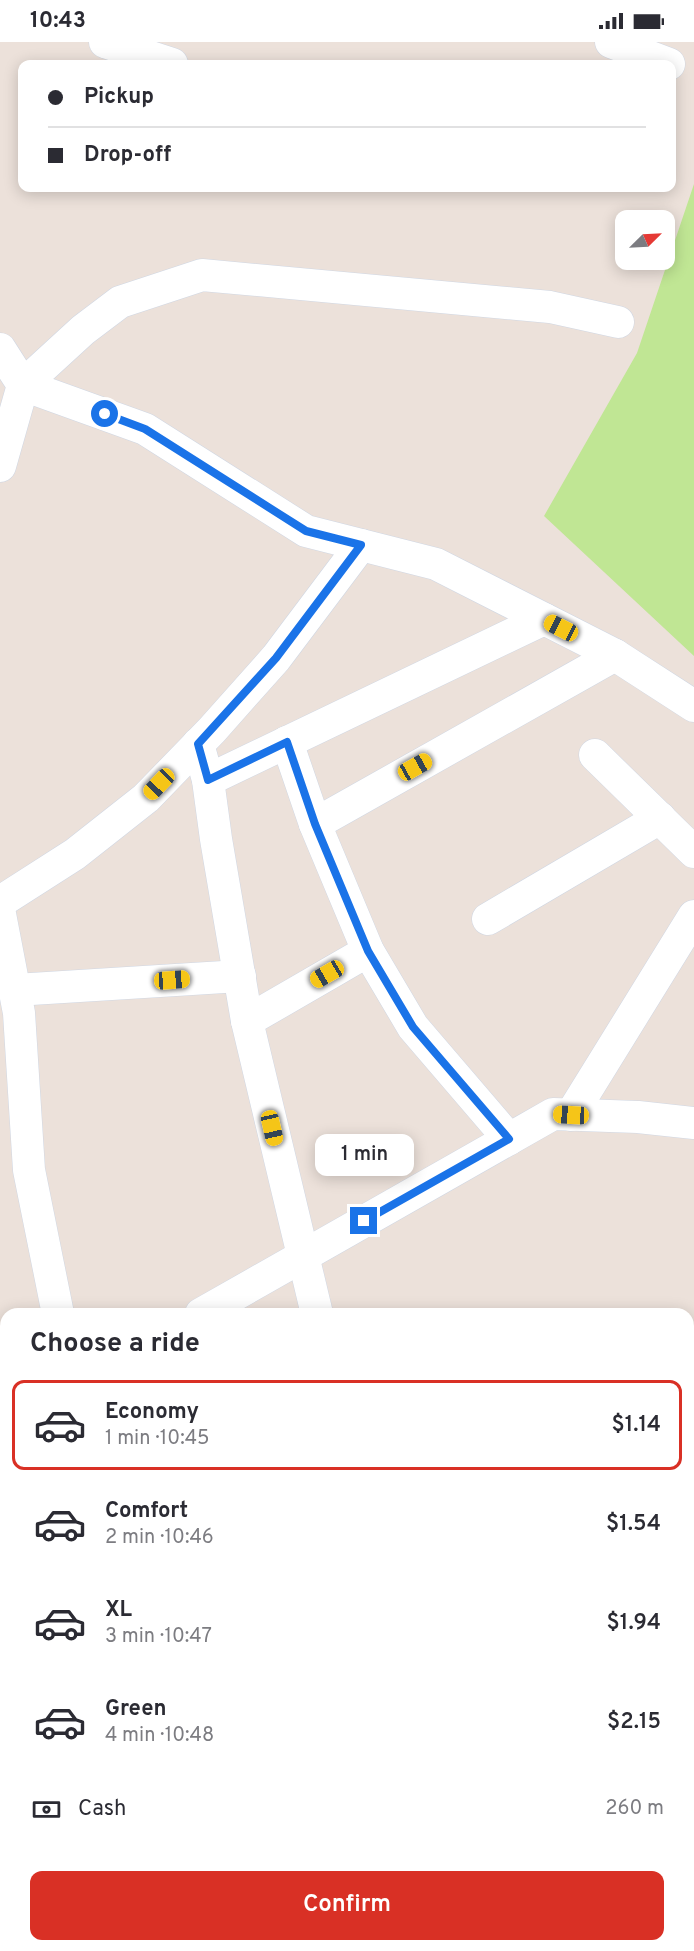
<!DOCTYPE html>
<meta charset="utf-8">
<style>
body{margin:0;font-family:Overpass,sans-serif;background:#f2f2f3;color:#2b2b33;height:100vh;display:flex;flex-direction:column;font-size:22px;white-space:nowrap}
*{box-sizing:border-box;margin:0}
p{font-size:20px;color:#7c7c81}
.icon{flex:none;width:33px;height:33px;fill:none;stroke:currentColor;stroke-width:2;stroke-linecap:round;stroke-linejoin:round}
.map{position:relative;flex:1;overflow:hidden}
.sheet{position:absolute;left:0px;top:1266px;width:694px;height:644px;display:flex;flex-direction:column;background:#fff;border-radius:18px 18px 0 0;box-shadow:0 3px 15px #0003}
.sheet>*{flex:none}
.top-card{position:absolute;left:18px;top:18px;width:658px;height:132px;border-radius:12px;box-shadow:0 3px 15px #0003;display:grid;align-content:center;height:132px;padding:0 30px;background:#fff}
.needle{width:39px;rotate:66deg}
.controls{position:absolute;left:615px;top:168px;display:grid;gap:12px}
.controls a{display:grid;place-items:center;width:60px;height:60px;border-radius:12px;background:#fff;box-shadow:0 3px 15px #0003;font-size:30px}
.end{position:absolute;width:27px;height:27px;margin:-14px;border:8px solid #1a73e8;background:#fff;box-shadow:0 0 0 3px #fff}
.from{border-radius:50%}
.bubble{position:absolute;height:42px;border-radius:12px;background:#fff;box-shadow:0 3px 15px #0003;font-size:20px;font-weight:600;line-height:42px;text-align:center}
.car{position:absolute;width:18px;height:36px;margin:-18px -9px;border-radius:8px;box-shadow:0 0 4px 2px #0007;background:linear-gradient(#f5c518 24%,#345 0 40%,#f5c518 0 76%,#345 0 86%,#f5c518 0)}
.top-card b{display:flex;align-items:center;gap:21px;height:57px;font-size:22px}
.top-card b+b{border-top:2px solid #e1e1e2}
.top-card i{width:15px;height:15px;background:#2b2b33}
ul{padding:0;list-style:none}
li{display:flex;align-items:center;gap:18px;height:90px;margin:0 12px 9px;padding:0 18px;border:3px solid transparent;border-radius:12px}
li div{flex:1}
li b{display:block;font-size:22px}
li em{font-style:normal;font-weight:600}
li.current{border-color:#d93025}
li>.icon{width:54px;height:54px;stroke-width:1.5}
h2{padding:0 30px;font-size:27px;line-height:72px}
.pay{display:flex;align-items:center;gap:15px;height:66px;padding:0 30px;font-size:22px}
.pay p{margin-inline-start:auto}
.primary-button{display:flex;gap:12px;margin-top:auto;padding:12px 30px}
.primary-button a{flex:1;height:69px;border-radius:12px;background:#d93025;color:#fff;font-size:24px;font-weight:600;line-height:69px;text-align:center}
.status{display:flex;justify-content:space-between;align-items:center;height:42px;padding:0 30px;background:#fff;direction:ltr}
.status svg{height:16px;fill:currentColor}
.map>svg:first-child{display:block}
.green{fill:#c0e694}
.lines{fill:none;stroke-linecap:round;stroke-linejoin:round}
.river{stroke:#68eaf4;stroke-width:58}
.street-casing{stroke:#d0d7e3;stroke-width:33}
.street{stroke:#fff;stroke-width:32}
.route{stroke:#1a73e8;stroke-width:8}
</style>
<div class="status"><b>10:43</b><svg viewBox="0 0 49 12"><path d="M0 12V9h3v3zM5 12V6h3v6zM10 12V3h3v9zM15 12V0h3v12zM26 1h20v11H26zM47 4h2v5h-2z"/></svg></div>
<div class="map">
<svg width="694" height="1909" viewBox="0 0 694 1909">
<rect width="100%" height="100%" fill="#ece1da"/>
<!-- green -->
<path class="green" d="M694,142V614L544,474L637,311Z"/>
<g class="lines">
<!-- river -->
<g class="river">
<path d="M0,1672L6,1686"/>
<path d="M104,1904L107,1909"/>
</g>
<defs>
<g id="street">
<path d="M105,0L172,22"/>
<path d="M611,0L669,22"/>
<path d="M618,280L550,265L202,233L120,260L83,288L23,343L145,387L306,489L436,522L615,613L694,664"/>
<path d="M0,307L23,343L0,424"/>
<path d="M287,700L315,782L368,909L413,985L509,1097"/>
<path d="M198,702L208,738L216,797L247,979L317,1272"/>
<path d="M595,713L694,810"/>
<path d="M208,738L544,577"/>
<path d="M315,782L615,613"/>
<path d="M0,860L75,812L146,756L212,688L276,616L361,503"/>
<path d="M0,872L19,971L29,1128L58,1272"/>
<path d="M488,877L660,776"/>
<path d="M15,948L240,934"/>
<path d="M247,979L368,909"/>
<path d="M571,1073L694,874"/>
<path d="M201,1272L553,1072L638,1075L694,1081"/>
<path d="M0,1437L6,1449"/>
<path d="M0,1635L6,1648"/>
<path d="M0,1818L6,1822"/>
<path d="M122,1904L125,1909"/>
<path d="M300,1904L303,1909"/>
<path d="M490,1904L493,1909"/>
</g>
</defs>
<!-- street casing -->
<use href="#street" class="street-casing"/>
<!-- street -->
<use href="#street" class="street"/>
</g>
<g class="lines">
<!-- route -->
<path class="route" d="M105,372L145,387L306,489L361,503L276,616L198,702L208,738L287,700L315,782L368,909L413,985L509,1097L364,1179"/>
</g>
</svg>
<div class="controls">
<a><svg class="needle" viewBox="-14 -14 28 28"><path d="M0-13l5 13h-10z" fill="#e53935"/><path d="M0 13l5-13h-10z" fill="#7c7c81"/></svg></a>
</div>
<i class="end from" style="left:105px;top:372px"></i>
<i class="end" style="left:364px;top:1179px"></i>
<div class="bubble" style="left:315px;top:1092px;width:99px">1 min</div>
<i class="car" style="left:561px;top:586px;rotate:297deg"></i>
<i class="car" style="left:415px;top:725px;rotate:61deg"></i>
<i class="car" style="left:159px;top:742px;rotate:224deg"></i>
<i class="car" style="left:327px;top:932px;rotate:240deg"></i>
<i class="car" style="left:172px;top:938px;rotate:86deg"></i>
<i class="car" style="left:571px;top:1073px;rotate:273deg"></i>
<i class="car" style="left:272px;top:1086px;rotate:167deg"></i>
<div class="top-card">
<b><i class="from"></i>Pickup</b>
<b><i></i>Drop-off</b>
</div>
<section class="sheet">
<h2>Choose a ride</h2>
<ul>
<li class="current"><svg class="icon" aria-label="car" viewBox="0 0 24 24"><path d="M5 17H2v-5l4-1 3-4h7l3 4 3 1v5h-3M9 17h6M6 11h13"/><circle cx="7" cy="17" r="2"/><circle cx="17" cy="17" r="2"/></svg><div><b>Economy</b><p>1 min · 10:45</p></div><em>$1.14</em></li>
<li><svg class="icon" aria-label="car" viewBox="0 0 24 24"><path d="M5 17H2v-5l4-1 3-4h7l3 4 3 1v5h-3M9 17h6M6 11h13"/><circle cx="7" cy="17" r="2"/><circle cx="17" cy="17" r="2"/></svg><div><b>Comfort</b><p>2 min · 10:46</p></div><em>$1.54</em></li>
<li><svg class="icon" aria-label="car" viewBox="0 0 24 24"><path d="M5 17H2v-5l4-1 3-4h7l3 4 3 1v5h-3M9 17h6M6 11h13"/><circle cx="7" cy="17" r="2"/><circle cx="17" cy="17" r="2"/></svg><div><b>XL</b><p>3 min · 10:47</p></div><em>$1.94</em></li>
<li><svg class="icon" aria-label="car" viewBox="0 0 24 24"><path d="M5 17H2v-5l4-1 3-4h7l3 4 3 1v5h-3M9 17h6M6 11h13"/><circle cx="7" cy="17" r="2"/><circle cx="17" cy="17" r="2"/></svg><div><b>Green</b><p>4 min · 10:48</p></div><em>$2.15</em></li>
</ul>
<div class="pay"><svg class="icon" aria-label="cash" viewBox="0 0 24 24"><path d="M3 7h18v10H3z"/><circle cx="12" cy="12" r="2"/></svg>Cash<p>260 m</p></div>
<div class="primary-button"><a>Confirm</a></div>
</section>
</div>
